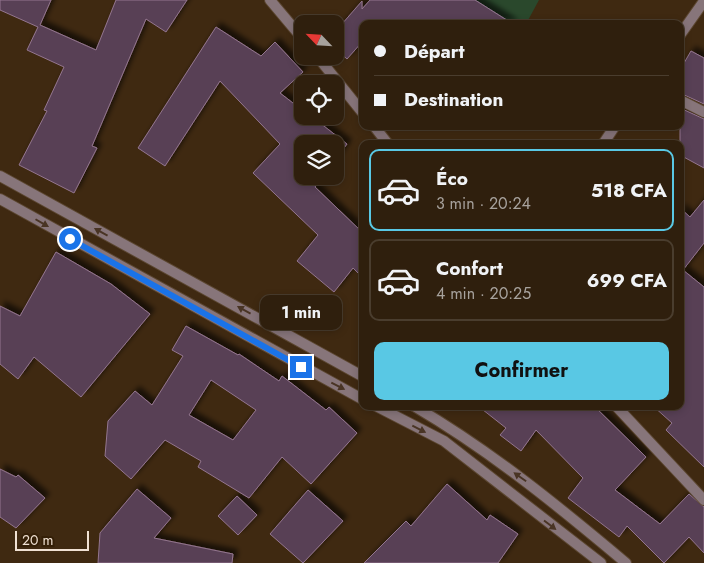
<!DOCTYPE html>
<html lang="fr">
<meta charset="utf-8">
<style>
body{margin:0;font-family:Jost,sans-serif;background:#372716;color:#f1f3f6;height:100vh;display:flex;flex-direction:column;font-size:19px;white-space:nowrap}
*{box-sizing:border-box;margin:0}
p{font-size:16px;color:#a7a29d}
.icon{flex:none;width:28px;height:28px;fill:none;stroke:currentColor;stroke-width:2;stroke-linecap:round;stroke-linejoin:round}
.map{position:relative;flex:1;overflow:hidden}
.side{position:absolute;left:359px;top:140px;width:325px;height:270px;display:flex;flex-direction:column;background:#2f1f0d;border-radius:10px;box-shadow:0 2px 8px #0003,0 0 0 1px #4a3d2e}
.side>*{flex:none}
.hud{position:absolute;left:359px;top:20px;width:325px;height:110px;border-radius:10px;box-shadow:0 2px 8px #0003,0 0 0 1px #4a3d2e;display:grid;align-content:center;height:110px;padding:0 15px;background:#2f1f0d}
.needle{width:32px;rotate:295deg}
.buttons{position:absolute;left:294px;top:15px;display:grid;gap:10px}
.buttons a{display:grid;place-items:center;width:50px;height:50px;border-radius:10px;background:#2f1f0d;box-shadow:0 2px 8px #0003,0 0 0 1px #4a3d2e;font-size:25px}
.scale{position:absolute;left:15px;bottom:12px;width:74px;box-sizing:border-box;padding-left:5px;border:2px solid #f0e1d3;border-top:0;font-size:14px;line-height:18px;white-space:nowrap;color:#f0e1d3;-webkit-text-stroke:4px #341f07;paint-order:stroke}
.end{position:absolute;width:22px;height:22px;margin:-11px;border:6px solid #1a73e8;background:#fff;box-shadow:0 0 0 2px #fff}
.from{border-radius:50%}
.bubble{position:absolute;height:35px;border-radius:10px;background:#2f1f0d;box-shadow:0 2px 8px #0003,0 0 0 1px #4a3d2e;font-size:16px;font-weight:700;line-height:35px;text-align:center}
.hud b{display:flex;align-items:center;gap:18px;height:48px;font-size:19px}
.hud b+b{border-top:1px solid #4a3d2e}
.hud i{width:12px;height:12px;background:#f1f3f6}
ul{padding:9px 0 0;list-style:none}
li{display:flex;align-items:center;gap:15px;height:82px;margin:0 10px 8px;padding:0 5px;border:2px solid #4a3d2e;border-radius:10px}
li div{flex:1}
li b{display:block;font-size:19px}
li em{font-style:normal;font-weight:700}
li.current{border-color:#59c8e4}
li>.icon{width:45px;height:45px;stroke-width:1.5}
.action{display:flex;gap:10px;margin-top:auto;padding:10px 15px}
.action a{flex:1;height:58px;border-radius:10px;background:#59c8e4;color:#111;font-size:20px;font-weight:700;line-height:58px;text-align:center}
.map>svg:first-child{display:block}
.green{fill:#2a482c}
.building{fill:#583f55;stroke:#93768f;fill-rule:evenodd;filter:url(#shadow)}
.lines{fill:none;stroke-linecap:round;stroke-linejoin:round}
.minor-casing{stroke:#5b4630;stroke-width:12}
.tertiary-casing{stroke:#5b4630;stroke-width:12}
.minor{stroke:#87757a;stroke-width:10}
.tertiary{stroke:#87757a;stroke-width:10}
.oneway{fill:#493424}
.route{stroke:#1a73e8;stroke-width:6}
</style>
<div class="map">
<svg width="704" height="563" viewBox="0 0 704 563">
<defs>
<filter id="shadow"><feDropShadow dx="4.5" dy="-4.5" stdDeviation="2.5" flood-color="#0009"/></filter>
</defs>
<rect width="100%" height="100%" fill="#3f2911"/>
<!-- green -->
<path class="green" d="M464,0H539L526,24H502Z"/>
<!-- building -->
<g class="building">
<path d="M0,0H51L40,25L96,50L116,0H187L166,32L146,19L92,146L97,148L74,193L19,165L47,111L44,110L64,67L27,50L38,27L0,10Z"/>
<path d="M370,0H475L513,24H362V42L347,59L335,48V32L362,1V9Z"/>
<path d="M216,27L261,56L275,42L303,72L280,93L302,110V116H311L347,144L335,160V144H302V176H323L315,187L362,232V277L353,268L334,292L297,261L318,235L253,173L280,144L220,81L165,166L138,148Z"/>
<path d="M691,51L704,58V104L680,93V70Z"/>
<path d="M680,108L704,119V168L680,155Z"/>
<path d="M704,200V243L683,270L704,287V467L666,430L672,423L653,406H680V208L690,217Z"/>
<path d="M56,252L111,284L150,314L81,397L34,357L18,379L0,364V306L20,316Z"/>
<path d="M186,326L238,355L239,354L279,381L282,376L326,410L329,407L357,433L311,484L282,457L249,498L198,467L201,461L165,440L131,479L105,456L108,421L135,391L152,405L183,356L172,350ZM211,380L256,410L233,440L189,415Z"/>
<path d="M478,406H594L646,457L615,490L660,524L689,494L704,507V553L689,537L664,563L627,526L619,537L568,498L583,478L536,430L521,451L500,435L506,428Z"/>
<path d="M0,469L16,477L18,475L45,498L16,528L0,517Z"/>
<path d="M447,484L487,520L490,515L518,534L498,563H364L406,521L411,526Z"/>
<path d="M137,489L171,518L154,538L233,554L232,563H98L100,533Z"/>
<path d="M308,490L343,521L303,563L270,534Z"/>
<path d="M237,496L257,515L238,535L218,516Z"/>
</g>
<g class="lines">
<defs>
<g id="minor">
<path d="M270,0L302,38"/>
<path d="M680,35L704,1"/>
<path d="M317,56L362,112"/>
<path d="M680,100L704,112"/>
<path d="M374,126L388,144"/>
<path d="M603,144L615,126"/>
<path d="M616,406L704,500"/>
</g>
<g id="tertiary">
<path d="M0,176L362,376"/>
<path d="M0,199L362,399"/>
<path d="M376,406L444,441L601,563"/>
<path d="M414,406C492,452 557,505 626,563"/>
</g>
</defs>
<!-- minor casing -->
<use href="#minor" class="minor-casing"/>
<!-- tertiary casing -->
<use href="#tertiary" class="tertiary-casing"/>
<!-- minor -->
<use href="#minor" class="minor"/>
<!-- tertiary -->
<use href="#tertiary" class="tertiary"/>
</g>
<!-- one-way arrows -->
<defs><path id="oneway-solid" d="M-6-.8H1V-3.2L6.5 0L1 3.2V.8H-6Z" transform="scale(1.25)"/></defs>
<g class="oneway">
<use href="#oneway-solid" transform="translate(42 223) rotate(30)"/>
<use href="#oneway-solid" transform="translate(101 232) rotate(-151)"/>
<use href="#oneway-solid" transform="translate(244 310) rotate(-151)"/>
<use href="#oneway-solid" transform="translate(338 386) rotate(27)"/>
<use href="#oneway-solid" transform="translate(419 429) rotate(27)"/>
<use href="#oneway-solid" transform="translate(520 477) rotate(-145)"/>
<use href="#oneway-solid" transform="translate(550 525) rotate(37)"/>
</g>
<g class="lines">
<!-- route -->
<path class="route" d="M70,239L301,367"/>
</g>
</svg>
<div class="buttons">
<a><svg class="needle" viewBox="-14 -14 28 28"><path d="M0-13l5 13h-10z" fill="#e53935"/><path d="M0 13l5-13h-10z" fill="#a7a29d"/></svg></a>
<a><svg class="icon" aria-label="locate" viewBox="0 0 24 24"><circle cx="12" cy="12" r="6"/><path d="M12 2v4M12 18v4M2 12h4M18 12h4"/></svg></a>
<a><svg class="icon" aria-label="layers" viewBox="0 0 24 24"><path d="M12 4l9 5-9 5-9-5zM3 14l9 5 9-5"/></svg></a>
</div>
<div class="scale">20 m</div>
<i class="end from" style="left:70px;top:239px"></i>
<i class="end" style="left:301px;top:367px"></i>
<div class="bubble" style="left:260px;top:295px;width:82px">1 min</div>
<div class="hud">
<b><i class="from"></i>Départ</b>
<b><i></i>Destination</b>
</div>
<section class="side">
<ul>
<li class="current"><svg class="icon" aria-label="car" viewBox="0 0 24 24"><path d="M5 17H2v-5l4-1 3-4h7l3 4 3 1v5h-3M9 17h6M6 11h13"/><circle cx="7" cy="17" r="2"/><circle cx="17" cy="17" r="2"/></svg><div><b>Éco</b><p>3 min · 20:24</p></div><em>518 CFA</em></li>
<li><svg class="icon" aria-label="car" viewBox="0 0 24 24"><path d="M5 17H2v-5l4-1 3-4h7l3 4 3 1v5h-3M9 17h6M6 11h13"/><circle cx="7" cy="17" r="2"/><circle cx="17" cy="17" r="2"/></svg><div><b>Confort</b><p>4 min · 20:25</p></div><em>699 CFA</em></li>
</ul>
<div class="action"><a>Confirmer</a></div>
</section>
</div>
